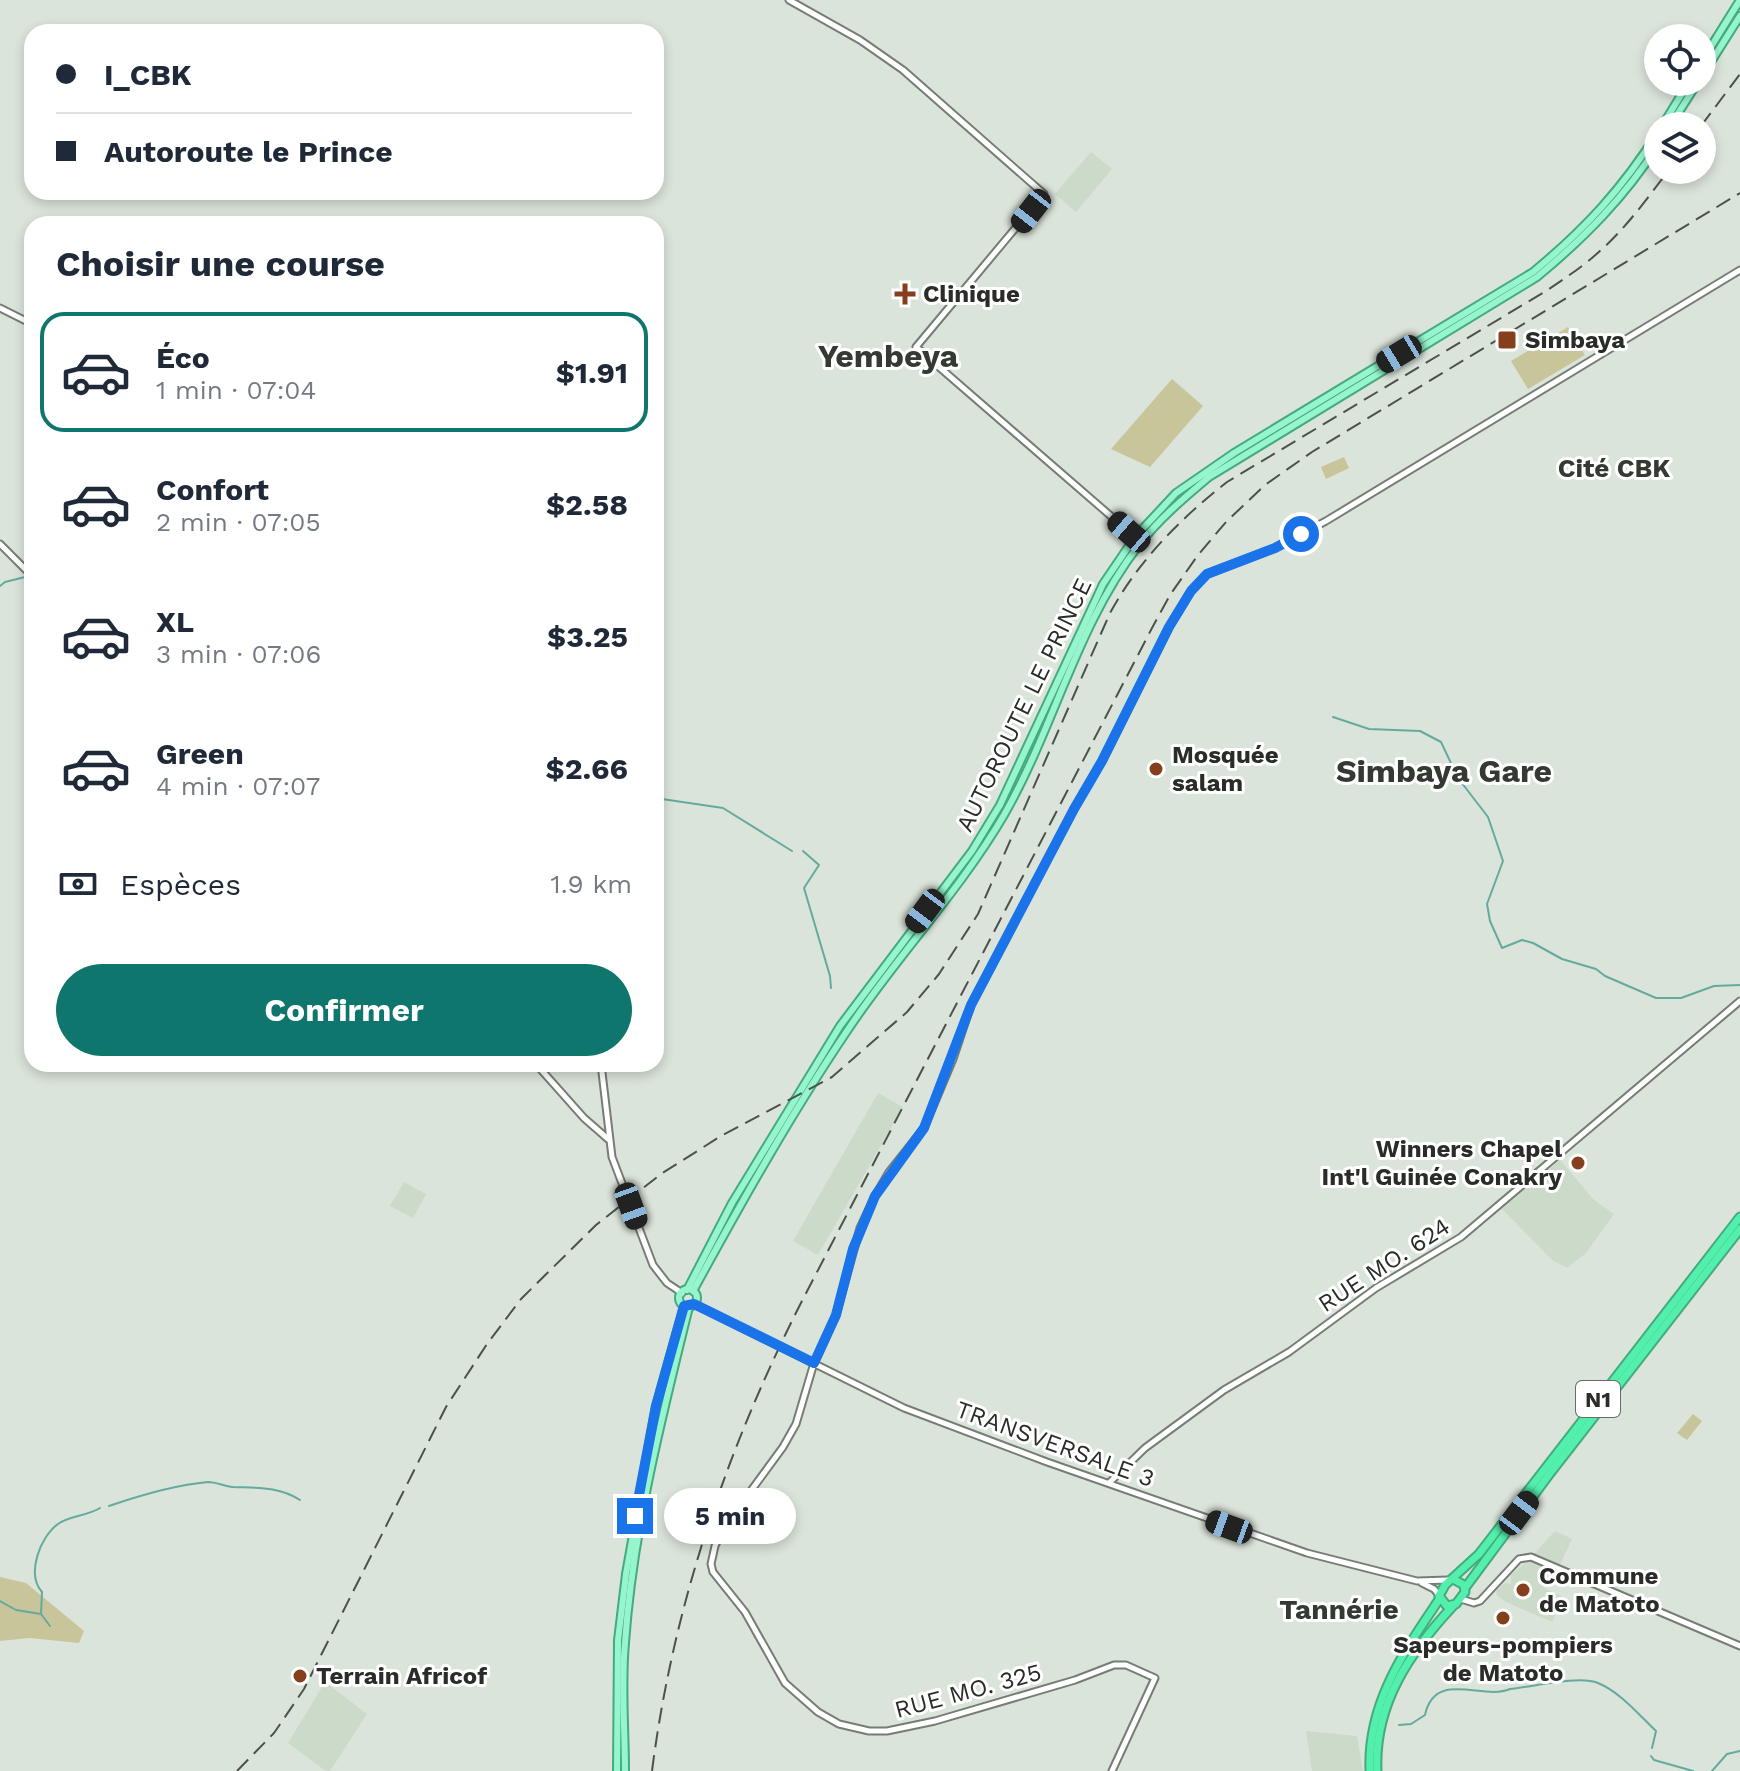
<!DOCTYPE html>
<html lang="fr">
<meta charset="utf-8">
<style>
body{margin:0;font-family:"Work Sans",sans-serif;background:#f6f6f7;color:#1f2937;height:100vh;display:flex;flex-direction:column;font-size:30px;white-space:nowrap}
*{box-sizing:border-box;margin:0}
p{font-size:26px;color:#747a83}
.icon{flex:none;width:44px;height:44px;fill:none;stroke:currentColor;stroke-width:2;stroke-linecap:round;stroke-linejoin:round}
.map{position:relative;flex:1;overflow:hidden}
.drawer{position:absolute;left:24px;top:216px;width:640px;height:856px;display:flex;flex-direction:column;background:#fff;border-radius:24px;box-shadow:0 4px 12px #0003}
.drawer>*{flex:none}
.hud{position:absolute;left:24px;top:24px;width:640px;height:176px;border-radius:24px;box-shadow:0 4px 12px #0003;display:grid;align-content:center;height:176px;padding:0 32px;background:#fff}
.fabs{position:absolute;left:1644px;top:24px;display:grid;gap:16px}
.fabs a{display:grid;place-items:center;width:72px;height:72px;border-radius:50%;background:#fff;box-shadow:0 4px 12px #0003;font-size:40px}
.end{position:absolute;width:36px;height:36px;margin:-18px;border:10px solid #1a73e8;background:#fff;box-shadow:0 0 0 4px #fff}
.from{border-radius:50%}
.bubble{position:absolute;height:56px;border-radius:28px;background:#fff;box-shadow:0 4px 12px #0003;font-size:26px;font-weight:700;line-height:56px;text-align:center}
.car{position:absolute;width:24px;height:48px;margin:-24px -12px;border-radius:10px;box-shadow:0 0 6px 2px #0007;background:linear-gradient(#222 24%,#8ab4d8 0 40%,#222 0 76%,#8ab4d8 0 86%,#222 0)}
.hud b{display:flex;align-items:center;gap:28px;height:76px;font-size:30px}
.hud b+b{border-top:2px solid #e0e1e3}
.hud i{width:20px;height:20px;background:#1f2937}
ul{padding:0;list-style:none}
li{display:flex;align-items:center;gap:24px;height:120px;margin:0 16px 12px;padding:0 16px;border:4px solid transparent;border-radius:24px}
li div{flex:1}
li b{display:block;font-size:30px}
li em{font-style:normal;font-weight:700}
li.active{border-color:#0f766e}
li>.icon{width:72px;height:72px;stroke-width:1.5}
h2{padding:0 32px;font-size:36px;line-height:96px}
.pay{display:flex;align-items:center;gap:20px;height:88px;padding:0 32px;font-size:30px}
.pay p{margin-inline-start:auto}
.button{display:flex;gap:16px;margin-top:auto;padding:16px 32px}
.button a{flex:1;height:92px;border-radius:48px;background:#0f766e;color:#fff;font-size:32px;font-weight:700;line-height:92px;text-align:center}
.map>svg:first-child{display:block}
.built{fill:#ccdaca}
.green{fill:#c9c59a}
.lines{fill:none;stroke-linecap:round;stroke-linejoin:round}
.stream{stroke:#65aa9e;stroke-width:2}
.secondary-casing{stroke:#757d74;stroke-width:9}
.primary-casing{stroke:#44ab7e;stroke-width:10}
.highway-casing{stroke:#44ab7e;stroke-width:11}
.secondary{stroke:#fff;stroke-width:5}
.primary{stroke:#97f5ce;stroke-width:6}
.highway{stroke:#52efad;stroke-width:7}
.rail{stroke:#4d514c;stroke-width:2;stroke-dasharray:16 8;stroke-linecap:butt}
.route{stroke:#1a73e8;stroke-width:10}
.poi-dot{fill:#863f1d;stroke:#fff;stroke-width:3}
.labels{text-anchor:middle;dominant-baseline:central;stroke-width:6;stroke-linejoin:round;paint-order:stroke}
.shield{fill:#fff;stroke:#696b68;stroke-width:2}
.shield-label{font-size:22px;font-weight:bold;fill:#292c28}
.poi-label{font-size:24px;font-weight:bold;fill:#292c28;stroke:#fff;text-anchor:start}
.street-label{font-size:24px;fill:#292c28;stroke:#fff}
.neighbourhood-label{font-size:26px;font-weight:bold;fill:#333a32;stroke:#fff}
.quarter-label{font-size:28px;font-weight:bold;fill:#333a32;stroke:#fff}
.district-label{font-size:32px;font-weight:bold;fill:#333a32;stroke:#fff}
</style>
<div class="map">
<svg width="1740" height="1771" viewBox="0 0 1740 1771">
<rect width="100%" height="100%" fill="#dbe4da"/>
<!-- built -->
<g class="built">
<path d="M1091,152L1112,169L1076,212L1055,194Z"/>
<path d="M878,1093L903,1107L818,1255L793,1241Z"/>
<path d="M1560,1160L1594,1200L1614,1214L1586,1253L1567,1268L1552,1260L1502,1209Z"/>
<path d="M404,1182L426,1194L413,1218L390,1206Z"/>
<path d="M1555,1531L1572,1539L1560,1565L1534,1554Z"/>
<path d="M1529,1560L1552,1570L1544,1588L1563,1597L1552,1622L1506,1602L1497,1595L1496,1591L1505,1583L1511,1584V1575Z"/>
<path d="M325,1682L367,1714L330,1771H326L288,1743Z"/>
<path d="M1306,1731L1357,1736L1363,1771H1312Z"/>
</g>
<!-- green -->
<g class="green">
<path d="M1568,327L1585,355L1528,389L1511,361Z"/>
<path d="M1172,379L1203,406L1150,467L1111,449Z"/>
<path d="M1344,457L1349,468L1326,479L1321,467Z"/>
<path d="M1693,1414L1702,1421L1687,1440L1677,1433Z"/>
<path d="M0,1577L26,1583L84,1631L79,1643L30,1638L0,1641Z"/>
</g>
<g class="lines">
<!-- stream -->
<g class="stream">
<path d="M0,586L5,582L25,577"/>
<path d="M1333,717L1369,729L1420,731L1441,742L1458,778L1488,817L1503,861L1487,904L1490,921L1502,948L1522,940L1533,943L1562,959L1596,969L1605,976L1656,998H1681L1714,986L1740,985"/>
<path d="M656,796L662,799L723,808L792,851"/>
<path d="M803,851L819,865L804,888L830,976L831,988"/>
<path d="M109,1506C141,1495 174,1485 208,1482C216,1482 224,1486 233,1487C256,1488 279,1486 300,1500"/>
<path d="M0,1601L16,1610L41,1614L50,1626"/>
<path d="M41,1614L42,1592C26,1574 40,1537 58,1524C69,1516 87,1516 100,1508"/>
<path d="M1399,1725L1411,1724L1425,1715C1435,1669 1483,1701 1510,1689C1532,1687 1579,1675 1598,1683C1620,1692 1639,1715 1656,1731L1652,1748"/>
<path d="M1651,1756L1654,1760L1693,1771"/>
<path d="M1712,1771L1727,1754L1740,1751"/>
</g>
<defs>
<g id="secondary">
<path d="M789,0L860,40L903,70L1044,194L916,347L1135,537"/>
<path d="M0,308L32,324"/>
<path d="M0,544L32,576"/>
<path d="M536,1064L584,1118L608,1139"/>
<path d="M601,1064L612,1157L653,1265L667,1283L682,1293"/>
<path d="M694,1304L904,1408L1047,1462L1307,1553L1417,1581L1448,1580"/>
<path d="M1109,1483L1145,1448L1224,1390L1289,1352L1376,1288L1461,1237L1740,1001"/>
<path d="M1422,1583L1434,1589L1439,1595"/>
<path d="M1461,1599L1474,1603L1480,1601L1519,1559L1531,1557L1740,1646"/>
<path d="M1112,1771L1155,1678L1126,1665H1114L1075,1680L935,1721L887,1731H869L839,1724L818,1712L785,1683L745,1612L713,1572L711,1564L715,1546L723,1529L783,1447L796,1424L814,1363L836,1315L860,1228L875,1196L889,1172L924,1128L953,1059L971,1005L1074,809L1102,761L1169,627L1191,591L1207,574L1275,548L1326,521L1740,270"/>
</g>
<g id="primary">
<path d="M1702,61L1740,0"/>
<path d="M1702,76L1740,16"/>
<path d="M1662,126L1689,82"/>
<path d="M1670,126L1698,82"/>
<circle cx="688" cy="1298" r="9"/>
<path d="M687,1290L732,1203L840,1026L972,851L1000,805L1103,584L1135,537L1176,493L1234,453L1533,272C1584,230 1623,188 1658,132"/>
<path d="M693,1291C741,1203 791,1114 847,1031C896,957 959,892 1004,815C1054,728 1077,624 1139,545C1159,519 1184,498 1209,477L1537,277C1584,238 1625,197 1658,145"/>
<path d="M617,1771L618,1640L626,1574L656,1406L684,1306"/>
<path d="M625,1771C625,1729 621,1685 625,1643C633,1529 662,1417 689,1307"/>
</g>
<g id="highway">
<path d="M1453,1579L1464,1585L1465,1592L1456,1604L1447,1606L1439,1596L1445,1585L1479,1554L1740,1217"/>
<path d="M1465,1588L1551,1472L1740,1229"/>
<path d="M1370,1771C1367,1703 1404,1652 1440,1598"/>
<path d="M1377,1771C1374,1705 1409,1653 1453,1606"/>
</g>
</defs>
<!-- secondary casing -->
<use href="#secondary" class="secondary-casing"/>
<!-- primary casing -->
<use href="#primary" class="primary-casing"/>
<!-- highway casing -->
<use href="#highway" class="highway-casing"/>
<!-- secondary -->
<use href="#secondary" class="secondary"/>
<!-- primary -->
<use href="#primary" class="primary"/>
<!-- highway -->
<use href="#highway" class="highway"/>
<!-- rail -->
<g class="rail">
<path d="M1701,126L1740,74"/>
<path d="M237,1771L274,1733L304,1689L446,1407L487,1344L521,1299L596,1225L661,1174L721,1136L832,1077L907,1012L939,974L978,914L1110,613C1139,560 1180,519 1227,482L1546,291C1565,278 1584,266 1601,250C1627,227 1648,197 1669,170"/>
<path d="M652,1771C673,1606 728,1445 804,1297L1152,628L1170,595L1198,555L1226,522L1265,485L1312,452L1740,193"/>
</g>
</g>
<g class="lines">
<!-- route -->
<path class="route" d="M635,1516L656,1406L684,1306L694,1304L814,1363L836,1315L853,1249L875,1196L924,1128L971,1005L1074,809L1102,761L1169,627L1191,591L1207,574L1275,548L1301,534"/>
</g>
<!-- markers -->
<g class="poi-dot">
<path d="M901 282h8v8h8v8h-8v8h-8v-8h-8v-8h8z"/>
<rect x="1497" y="330" width="20" height="20" rx="4"/>
<circle cx="1156" cy="769" r="8"/>
<circle cx="1578" cy="1163" r="8"/>
<circle cx="1523" cy="1590" r="8"/>
<circle cx="1503" cy="1618" r="8"/>
<circle cx="300" cy="1676" r="8"/>
</g>
<g class="labels">
<!-- shield labels -->
<rect class="shield" x="1576" y="1381" width="44" height="36" rx="6"/>
<g class="shield-label">
<text x="1598" y="1399">N1</text>
</g>
<!-- poi labels -->
<g class="poi-label">
<text x="923" y="294">Clinique</text>
<text x="1525" y="340">Simbaya</text>
<text x="1172" y="755">Mosquée<tspan x="1172" dy="28">salam</tspan></text>
<text x="1562" y="1149" text-anchor="end">Winners Chapel<tspan x="1562" dy="28">Int'l Guinée Conakry</tspan></text>
<text x="1539" y="1576">Commune<tspan x="1539" dy="28">de Matoto</tspan></text>
<text x="1503" y="1645" text-anchor="middle">Sapeurs-pompiers<tspan x="1503" dy="28">de Matoto</tspan></text>
<text x="316" y="1676">Terrain Africof</text>
</g>
<!-- street labels -->
<g class="street-label">
<text transform="translate(1024 705) rotate(-64)">AUTOROUTE LE PRINCE</text>
<text transform="translate(1384 1265) rotate(-33)">RUE MO. 624</text>
<text transform="translate(1055 1444) rotate(20)">TRANSVERSALE 3</text>
<text transform="translate(968 1691) rotate(-15)">RUE MO. 325</text>
</g>
<!-- neighbourhood labels -->
<g class="neighbourhood-label">
<text x="1614" y="468">Cité CBK</text>
</g>
<!-- quarter labels -->
<g class="quarter-label">
<text x="1339" y="1609">Tannérie</text>
</g>
<!-- district labels -->
<g class="district-label">
<text x="888" y="356">Yembeya</text>
<text x="1444" y="771">Simbaya Gare</text>
</g>
</g>
</svg>
<div class="fabs">
<a><svg class="icon" aria-label="locate" viewBox="0 0 24 24"><circle cx="12" cy="12" r="6"/><path d="M12 2v4M12 18v4M2 12h4M18 12h4"/></svg></a>
<a><svg class="icon" aria-label="layers" viewBox="0 0 24 24"><path d="M12 4l9 5-9 5-9-5zM3 14l9 5 9-5"/></svg></a>
</div>
<i class="end from" style="left:1301px;top:534px"></i>
<i class="end" style="left:635px;top:1516px"></i>
<div class="bubble" style="left:664px;top:1488px;width:132px">5 min</div>
<i class="car" style="left:1031px;top:211px;rotate:218deg"></i>
<i class="car" style="left:1399px;top:354px;rotate:239deg"></i>
<i class="car" style="left:1129px;top:532px;rotate:311deg"></i>
<i class="car" style="left:925px;top:911px;rotate:217deg"></i>
<i class="car" style="left:631px;top:1206px;rotate:160deg"></i>
<i class="car" style="left:1519px;top:1513px;rotate:37deg"></i>
<i class="car" style="left:1229px;top:1527px;rotate:290deg"></i>
<div class="hud">
<b><i class="from"></i>I_CBK</b>
<b><i></i>Autoroute le Prince</b>
</div>
<section class="drawer">
<h2>Choisir une course</h2>
<ul>
<li class="active"><svg class="icon" aria-label="car" viewBox="0 0 24 24"><path d="M5 17H2v-5l4-1 3-4h7l3 4 3 1v5h-3M9 17h6M6 11h13"/><circle cx="7" cy="17" r="2"/><circle cx="17" cy="17" r="2"/></svg><div><b>Éco</b><p>1 min · 07:04</p></div><em>$1.91</em></li>
<li><svg class="icon" aria-label="car" viewBox="0 0 24 24"><path d="M5 17H2v-5l4-1 3-4h7l3 4 3 1v5h-3M9 17h6M6 11h13"/><circle cx="7" cy="17" r="2"/><circle cx="17" cy="17" r="2"/></svg><div><b>Confort</b><p>2 min · 07:05</p></div><em>$2.58</em></li>
<li><svg class="icon" aria-label="car" viewBox="0 0 24 24"><path d="M5 17H2v-5l4-1 3-4h7l3 4 3 1v5h-3M9 17h6M6 11h13"/><circle cx="7" cy="17" r="2"/><circle cx="17" cy="17" r="2"/></svg><div><b>XL</b><p>3 min · 07:06</p></div><em>$3.25</em></li>
<li><svg class="icon" aria-label="car" viewBox="0 0 24 24"><path d="M5 17H2v-5l4-1 3-4h7l3 4 3 1v5h-3M9 17h6M6 11h13"/><circle cx="7" cy="17" r="2"/><circle cx="17" cy="17" r="2"/></svg><div><b>Green</b><p>4 min · 07:07</p></div><em>$2.66</em></li>
</ul>
<div class="pay"><svg class="icon" aria-label="cash" viewBox="0 0 24 24"><path d="M3 7h18v10H3z"/><circle cx="12" cy="12" r="2"/></svg>Espèces<p>1.9 km</p></div>
<div class="button"><a>Confirmer</a></div>
</section>
</div>
